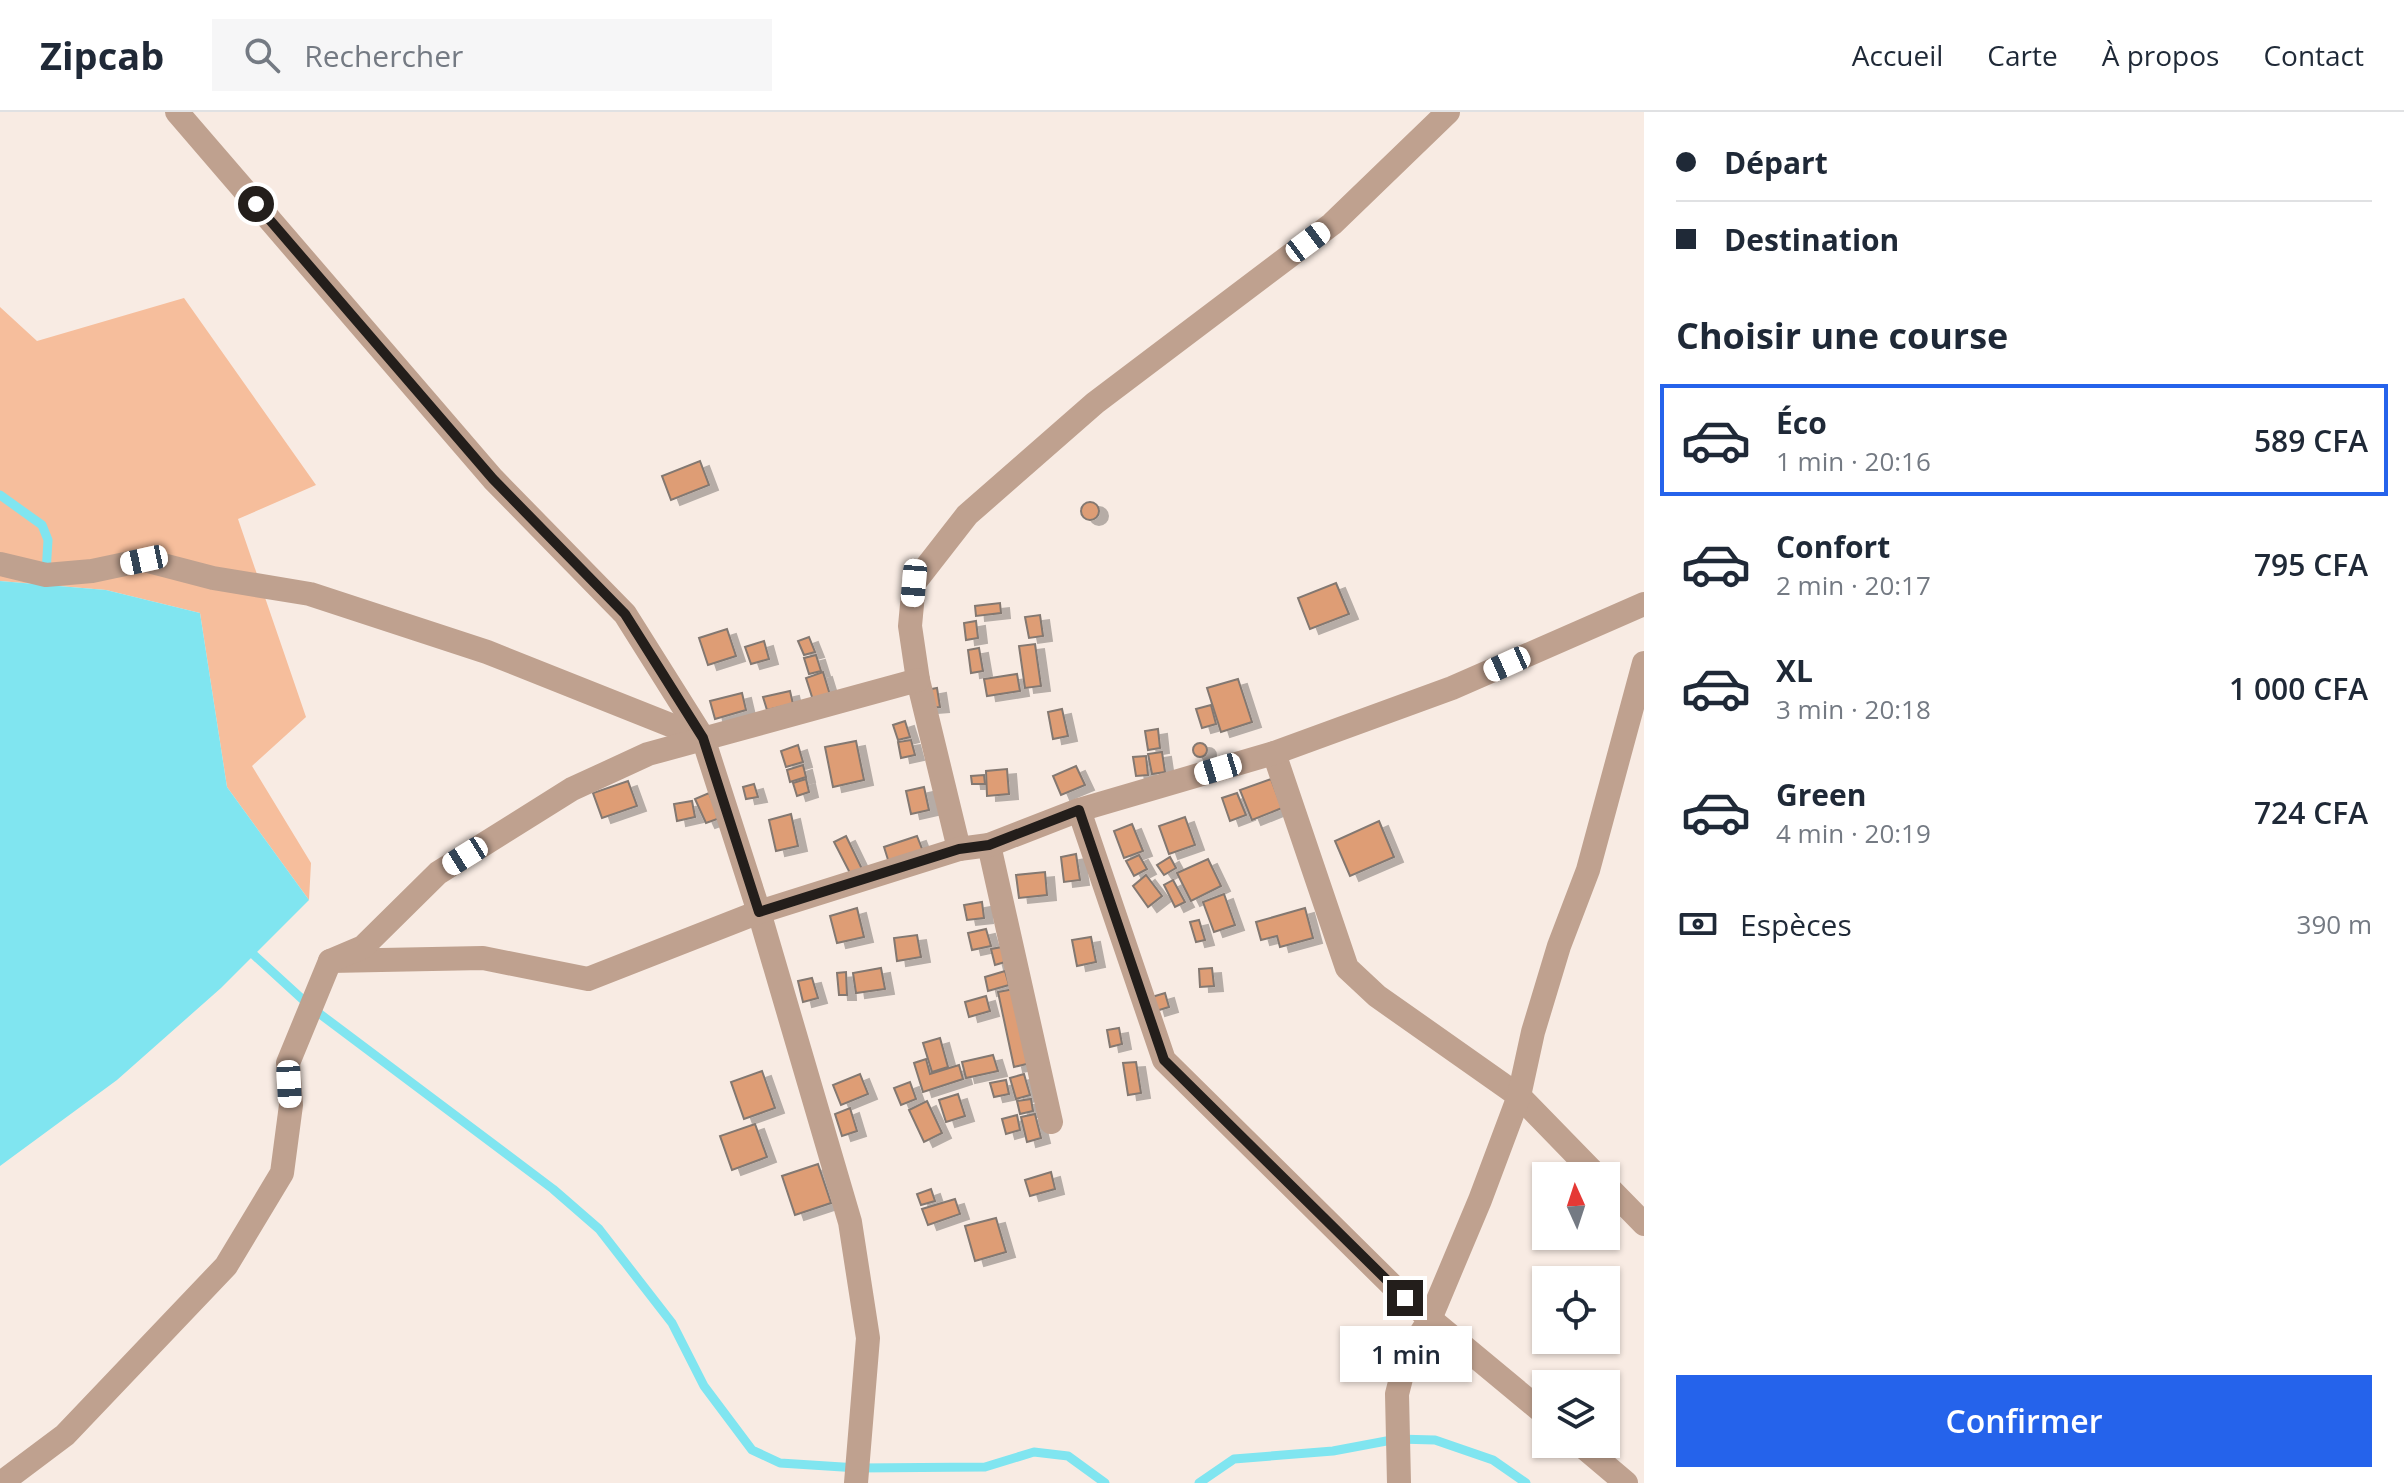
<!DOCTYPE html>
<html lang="fr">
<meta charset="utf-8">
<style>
body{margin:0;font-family:"Open Sans",sans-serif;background:#f6f6f7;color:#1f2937;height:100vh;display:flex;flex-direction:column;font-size:30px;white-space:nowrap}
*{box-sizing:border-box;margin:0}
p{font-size:26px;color:#747a83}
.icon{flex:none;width:44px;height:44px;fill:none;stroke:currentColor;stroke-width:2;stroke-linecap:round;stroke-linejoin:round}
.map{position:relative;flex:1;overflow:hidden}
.side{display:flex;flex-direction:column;background:#fff;width:760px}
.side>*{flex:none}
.guide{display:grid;align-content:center;height:176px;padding:0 32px;background:#fff}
.needle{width:52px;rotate:357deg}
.controls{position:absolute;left:1532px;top:1050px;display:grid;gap:16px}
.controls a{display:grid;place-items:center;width:88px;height:88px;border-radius:0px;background:#fff;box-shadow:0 2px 6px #0004;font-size:40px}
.end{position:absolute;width:36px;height:36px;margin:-18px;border:10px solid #231e1b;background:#fff;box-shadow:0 0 0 4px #fff}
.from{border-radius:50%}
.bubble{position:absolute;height:56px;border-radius:0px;background:#fff;box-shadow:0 2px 6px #0004;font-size:26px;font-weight:600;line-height:56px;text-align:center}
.car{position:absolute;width:24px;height:48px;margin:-24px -12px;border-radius:10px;box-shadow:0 0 6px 2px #0007;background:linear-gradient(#fff 24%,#345 0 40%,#fff 0 76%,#345 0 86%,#fff 0)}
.guide b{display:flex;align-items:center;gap:28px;height:76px;font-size:30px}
.guide b+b{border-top:2px solid #e0e1e3}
.guide i{width:20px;height:20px;background:#1f2937}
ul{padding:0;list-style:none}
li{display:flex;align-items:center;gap:24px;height:112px;margin:0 16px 12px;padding:0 16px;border:4px solid transparent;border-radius:0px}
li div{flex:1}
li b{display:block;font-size:30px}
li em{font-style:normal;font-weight:600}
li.active{border-color:#2563eb}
li>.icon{width:72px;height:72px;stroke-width:1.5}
h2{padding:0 32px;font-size:36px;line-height:96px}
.pay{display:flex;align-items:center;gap:20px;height:88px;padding:0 32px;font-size:30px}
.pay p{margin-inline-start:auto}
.primary-button{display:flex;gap:16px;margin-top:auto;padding:16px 32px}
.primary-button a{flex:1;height:92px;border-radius:0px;background:#2563eb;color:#fff;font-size:32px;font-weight:600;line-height:92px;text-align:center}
header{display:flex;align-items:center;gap:48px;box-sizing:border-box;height:112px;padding:0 40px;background:#fff;border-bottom:2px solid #e0e1e3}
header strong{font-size:38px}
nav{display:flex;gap:44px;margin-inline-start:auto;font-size:28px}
.search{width:560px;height:72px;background:#f6f6f7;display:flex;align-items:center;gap:20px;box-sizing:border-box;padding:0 28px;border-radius:0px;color:#747a83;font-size:30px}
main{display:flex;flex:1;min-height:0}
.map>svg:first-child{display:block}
.green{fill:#f6be9c}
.water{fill:#80e5f0}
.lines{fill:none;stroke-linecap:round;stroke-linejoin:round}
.stream{stroke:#80e5f0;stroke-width:9}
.building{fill:#de9d74;stroke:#837871;stroke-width:2;filter:url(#shadow)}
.street{stroke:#bfa18f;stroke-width:24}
.route{stroke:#231e1b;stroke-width:10}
</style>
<header>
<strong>Zipcab</strong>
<div class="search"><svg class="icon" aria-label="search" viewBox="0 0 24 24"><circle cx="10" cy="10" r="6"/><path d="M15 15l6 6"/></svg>Rechercher</div>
<nav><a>Accueil</a><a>Carte</a><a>À propos</a><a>Contact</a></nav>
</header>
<main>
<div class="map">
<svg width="1644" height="1371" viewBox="0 0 1644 1371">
<defs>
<filter id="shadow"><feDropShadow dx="9" dy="5" stdDeviation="0" flood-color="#0004"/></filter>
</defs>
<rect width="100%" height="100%" fill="#f8ebe3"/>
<!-- green -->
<path class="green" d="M184,186L316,373L238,407L306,605L252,654L311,751L309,788L227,675L200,501L106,478L0,469V195L37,229Z"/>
<!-- water -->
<path class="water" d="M0,469L106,478L200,501L227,675L309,788L221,876L117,968L0,1054Z"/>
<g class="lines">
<!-- stream -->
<g class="stream">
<path d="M0,383L42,413L48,428L46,461"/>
<path d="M254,843L312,896L553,1077L599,1117L672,1211L704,1274L752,1338L780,1351L858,1356L985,1355L1034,1340L1068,1344L1105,1371"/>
<path d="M1199,1371L1234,1347L1333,1339L1397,1327L1435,1328L1493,1348L1526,1371"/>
</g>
</g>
<!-- building -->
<g class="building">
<path d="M700,349L709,373L671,388L662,364Z"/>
<circle cx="1090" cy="399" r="9"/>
<path d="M1336,471L1349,502L1310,517L1298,486Z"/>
<path d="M1000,491L1001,501L976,504L975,494Z"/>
<path d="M1040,503L1043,524L1029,526L1025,505Z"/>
<path d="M976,509L978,526L966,528L964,511Z"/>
<path d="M727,517L736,544L708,553L699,526Z"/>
<path d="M809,525L815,540L804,543L798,529Z"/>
<path d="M764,529L769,547L751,552L745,535Z"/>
<path d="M1035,532L1041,574L1025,576L1019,534Z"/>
<path d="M979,536L983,559L971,561L968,538Z"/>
<path d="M816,543L821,559L809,562L804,546Z"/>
<path d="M823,560L830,583L813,588L806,566Z"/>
<path d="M1017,562L1020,579L987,584L984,567Z"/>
<path d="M1238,567L1252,610L1221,620L1207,576Z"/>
<path d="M937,576L940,595L929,596L926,578Z"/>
<path d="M790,579L793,592L767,598L763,585Z"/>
<path d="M742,581L746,598L715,607L710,589Z"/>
<path d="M1211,593L1216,612L1202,616L1196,597Z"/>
<path d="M1062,597L1068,624L1053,627L1048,600Z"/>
<path d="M905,609L910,625L898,628L893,613Z"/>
<path d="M1158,617L1160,636L1148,638L1145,619Z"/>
<path d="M911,628L915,643L901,646L898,630Z"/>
<path d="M856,629L864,668L833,675L825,635Z"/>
<circle cx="1200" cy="638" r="7"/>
<path d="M798,633L803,650L786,655L781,639Z"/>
<path d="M1162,640L1165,660L1152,662L1148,642Z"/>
<path d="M1146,644L1148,663L1136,664L1133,645Z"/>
<path d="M803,653L806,665L790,670L787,658Z"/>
<path d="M1076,654L1085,673L1061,683L1053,664Z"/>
<path d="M1007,657L1009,682L987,684L986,659Z"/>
<path d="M984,663L985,672H972L971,664Z"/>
<path d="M806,667L809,680L797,684L793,671Z"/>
<path d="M1271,667L1282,696L1252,708L1240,678Z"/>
<path d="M628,669L637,694L602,706L593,681Z"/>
<path d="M754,672L758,685L746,687L743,675Z"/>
<path d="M924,675L929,698L911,702L906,679Z"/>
<path d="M709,681L720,706L706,711L695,687Z"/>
<path d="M1237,681L1246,703L1230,709L1222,686Z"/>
<path d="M692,689L695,705L677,709L674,692Z"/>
<path d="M791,702L798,734L776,739L769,708Z"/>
<path d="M1185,705L1195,733L1169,742L1159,714Z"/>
<path d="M1379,709L1394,745L1350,764L1335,729Z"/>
<path d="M1132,712L1143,739L1124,746L1114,719Z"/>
<path d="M846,724L863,759L852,765L834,730Z"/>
<path d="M917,724L924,742L890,754L884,735Z"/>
<path d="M1076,742L1080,768L1064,770L1061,745Z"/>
<path d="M1139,743L1147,757L1134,764L1126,749Z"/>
<path d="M1170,745L1176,756L1164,763L1157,753Z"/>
<path d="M1208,747L1221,774L1191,789L1177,761Z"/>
<path d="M1045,760L1047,783L1019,786L1016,763Z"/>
<path d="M1146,763L1162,784L1148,795L1133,774Z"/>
<path d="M1173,768L1185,790L1175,795L1164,773Z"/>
<path d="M1224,782L1235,813L1214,820L1203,790Z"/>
<path d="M982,790L984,806L967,808L964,793Z"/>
<path d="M857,796L864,825L837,831L830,804Z"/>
<path d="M1305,796L1313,826L1280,835L1277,824L1261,828L1256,810Z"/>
<path d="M1199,808L1205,828L1196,830L1190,810Z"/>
<path d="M986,817L991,834L972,838L968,821Z"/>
<path d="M917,823L921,845L897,849L894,826Z"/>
<path d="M1091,825L1096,850L1077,854L1072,828Z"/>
<path d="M1002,835L1005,850L995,853L991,837Z"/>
<path d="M881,856L885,877L856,881L853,861Z"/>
<path d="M1212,856L1214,874L1200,875L1199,857Z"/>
<path d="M1005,859L1009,873L988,879L985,865Z"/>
<path d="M846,860L847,883H839L837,861Z"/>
<path d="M812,866L818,886L803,890L798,869Z"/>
<path d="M1019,876L1035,950L1014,955L998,880Z"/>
<path d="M1165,881L1169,895L1156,899L1152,885Z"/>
<path d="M986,884L990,899L969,905L965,890Z"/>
<path d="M1119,916L1122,932L1110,935L1107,918Z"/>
<path d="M940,926L948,955L932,960L923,931Z"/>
<path d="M993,943L998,959L966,966L962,950Z"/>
<path d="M926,947L930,962L959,953L963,967L923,980L914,951Z"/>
<path d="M1136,950L1141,981L1128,983L1123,951Z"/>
<path d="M762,959L775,996L744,1007L731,970Z"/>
<path d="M860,962L868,982L841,993L833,973Z"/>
<path d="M1024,962L1030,983L1016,987L1010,966Z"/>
<path d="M1006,968L1009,982L994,985L990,971Z"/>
<path d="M910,970L916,987L901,993L894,976Z"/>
<path d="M958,982L965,1004L946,1010L939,988Z"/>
<path d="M1031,987L1033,999L1020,1002L1017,989Z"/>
<path d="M927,989L942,1021L924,1030L909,998Z"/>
<path d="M850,996L857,1019L842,1024L835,1002Z"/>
<path d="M1035,1002L1041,1026L1027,1030L1021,1005Z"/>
<path d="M1017,1003L1020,1018L1006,1022L1002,1007Z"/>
<path d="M755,1012L767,1045L732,1058L720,1024Z"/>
<path d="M818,1052L831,1091L795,1103L782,1064Z"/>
<path d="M1051,1060L1055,1077L1030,1084L1025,1068Z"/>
<path d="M931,1077L935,1089L921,1093L917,1082Z"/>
<path d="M955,1087L960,1102L928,1113L922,1097Z"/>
<path d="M996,1106L1006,1140L975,1149L965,1114Z"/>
</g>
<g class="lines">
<!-- street -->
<g class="street">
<path d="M177,0L493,367L625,502L703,626L759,800L850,1110L868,1226L856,1371"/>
<path d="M0,452L46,463L92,459L144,448L213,466L310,482L487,540L703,626"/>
<path d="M1274,641L1347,856L1377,884L1519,984L1597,1064"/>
<path d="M1079,698L1164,948L1405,1186L1546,1303"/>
<path d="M989,733L1051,1010"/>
<path d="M959,737L918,568L910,514L914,471L967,403L1095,291L1332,112L1448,0"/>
<path d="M330,849L483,846L588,867L759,800L959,737L989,733L1079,698L1274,641L1452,576L1644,492"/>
<path d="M1606,1073L1644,1112"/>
<path d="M1580,1332L1626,1371"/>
<path d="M1,1371L65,1323L226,1154L282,1061L291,993L288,951L330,849L363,835L438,761L572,677L648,642L918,568"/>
<path d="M1399,1371L1397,1282L1407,1243L1430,1207L1480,1088L1519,984L1533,920L1559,834L1588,758L1644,551"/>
</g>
</g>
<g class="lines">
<!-- route -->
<path class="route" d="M256,92L493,367L625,502L703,626L759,800L959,737L989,733L1079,698L1164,948L1405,1186"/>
</g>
</svg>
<div class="controls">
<a><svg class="needle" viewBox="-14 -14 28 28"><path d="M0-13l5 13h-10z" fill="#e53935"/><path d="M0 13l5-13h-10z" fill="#747a83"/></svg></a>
<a><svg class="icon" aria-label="locate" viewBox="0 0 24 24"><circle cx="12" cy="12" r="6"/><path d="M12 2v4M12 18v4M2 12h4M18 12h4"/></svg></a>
<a><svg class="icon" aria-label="layers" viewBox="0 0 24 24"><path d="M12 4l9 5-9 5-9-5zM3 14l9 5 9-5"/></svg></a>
</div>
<i class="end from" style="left:256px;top:92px"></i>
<i class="end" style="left:1405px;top:1186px"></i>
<div class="bubble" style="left:1340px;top:1214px;width:132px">1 min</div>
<i class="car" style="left:1308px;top:130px;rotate:53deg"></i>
<i class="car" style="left:144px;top:448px;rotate:258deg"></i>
<i class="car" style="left:914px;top:471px;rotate:185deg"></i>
<i class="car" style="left:1507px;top:552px;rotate:246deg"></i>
<i class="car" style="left:1218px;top:657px;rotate:253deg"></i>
<i class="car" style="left:465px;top:744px;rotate:238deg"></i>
<i class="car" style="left:289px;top:972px;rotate:177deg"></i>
</div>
<section class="side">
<div class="guide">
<b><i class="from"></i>Départ</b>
<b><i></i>Destination</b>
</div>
<h2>Choisir une course</h2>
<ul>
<li class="active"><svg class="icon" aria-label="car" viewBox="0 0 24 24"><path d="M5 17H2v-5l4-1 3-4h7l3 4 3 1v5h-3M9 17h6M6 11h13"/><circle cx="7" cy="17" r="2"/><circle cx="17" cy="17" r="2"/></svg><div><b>Éco</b><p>1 min · 20:16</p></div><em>589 CFA</em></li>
<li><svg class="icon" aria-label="car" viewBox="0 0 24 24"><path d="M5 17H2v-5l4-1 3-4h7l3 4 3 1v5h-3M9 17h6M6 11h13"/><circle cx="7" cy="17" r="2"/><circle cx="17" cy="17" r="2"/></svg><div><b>Confort</b><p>2 min · 20:17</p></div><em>795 CFA</em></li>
<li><svg class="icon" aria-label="car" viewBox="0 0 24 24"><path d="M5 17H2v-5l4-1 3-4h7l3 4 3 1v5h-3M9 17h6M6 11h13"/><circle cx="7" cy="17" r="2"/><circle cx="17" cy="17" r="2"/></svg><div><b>XL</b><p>3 min · 20:18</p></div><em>1 000 CFA</em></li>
<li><svg class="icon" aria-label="car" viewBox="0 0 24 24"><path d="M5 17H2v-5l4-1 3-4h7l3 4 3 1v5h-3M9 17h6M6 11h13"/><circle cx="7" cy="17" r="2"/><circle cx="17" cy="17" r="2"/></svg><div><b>Green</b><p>4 min · 20:19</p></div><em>724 CFA</em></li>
</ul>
<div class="pay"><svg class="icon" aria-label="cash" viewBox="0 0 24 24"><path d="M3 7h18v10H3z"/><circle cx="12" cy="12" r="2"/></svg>Espèces<p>390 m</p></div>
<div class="primary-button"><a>Confirmer</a></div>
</section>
</main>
